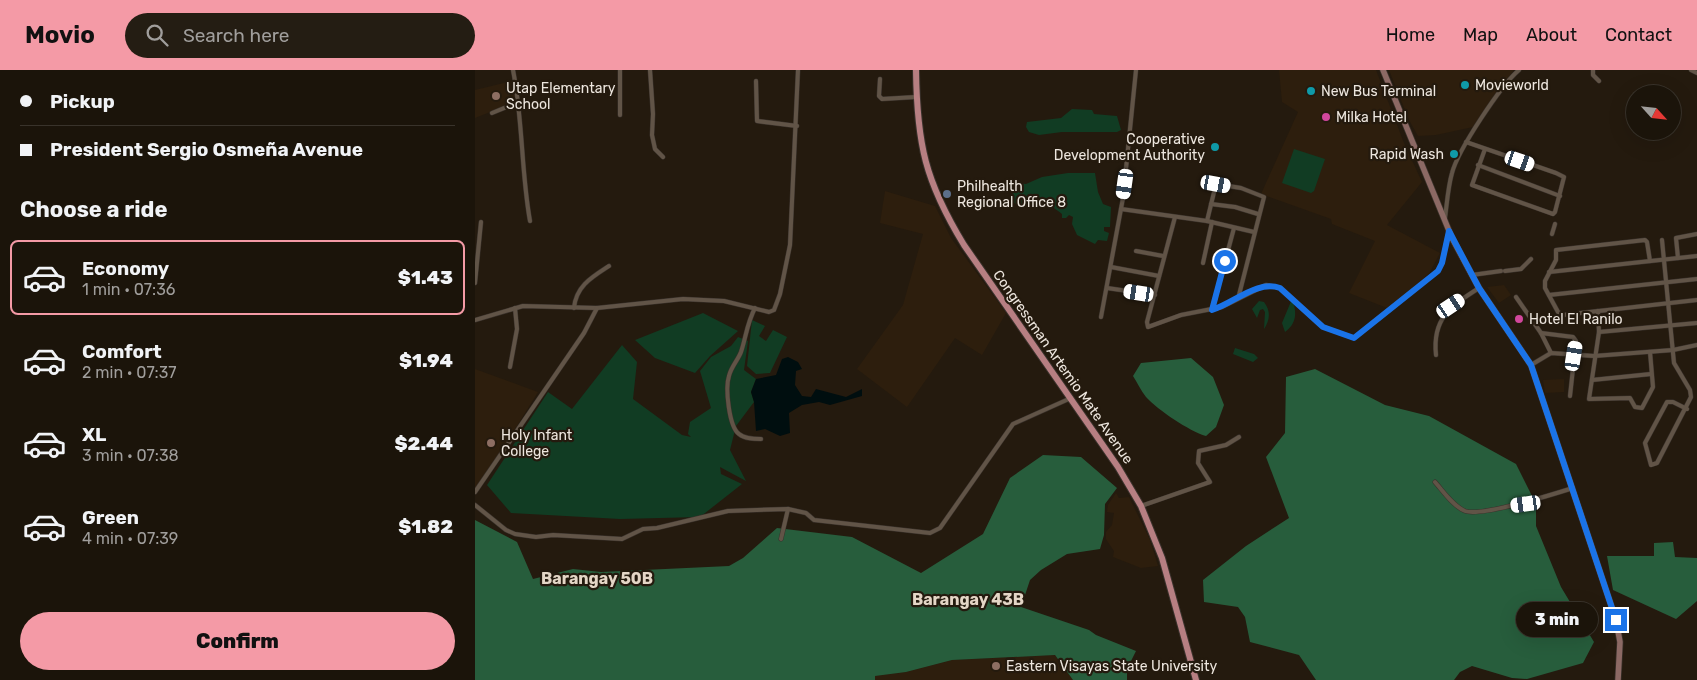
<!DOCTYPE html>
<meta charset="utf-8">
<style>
body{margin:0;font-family:Rubik,sans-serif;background:#241d13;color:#f1f3f6;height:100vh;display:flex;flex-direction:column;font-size:19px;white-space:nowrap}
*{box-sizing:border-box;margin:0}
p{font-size:16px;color:#a09e9c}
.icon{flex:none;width:28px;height:28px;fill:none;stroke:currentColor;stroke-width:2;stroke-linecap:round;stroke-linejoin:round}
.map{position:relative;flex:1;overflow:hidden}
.side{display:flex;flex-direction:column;background:#1b140a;width:475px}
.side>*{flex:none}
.top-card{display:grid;align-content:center;height:110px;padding:0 20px;background:#1b140a}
.needle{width:32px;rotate:117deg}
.fabs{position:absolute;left:1151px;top:15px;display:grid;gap:10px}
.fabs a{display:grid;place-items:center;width:55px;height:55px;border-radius:50%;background:#1b140a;box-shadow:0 5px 20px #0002,0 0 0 1px #39332b;font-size:25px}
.end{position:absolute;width:22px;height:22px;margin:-11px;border:6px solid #1a73e8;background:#fff;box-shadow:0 0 0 2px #fff}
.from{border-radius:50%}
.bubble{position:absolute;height:35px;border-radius:18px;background:#1b140a;box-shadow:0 5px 20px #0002,0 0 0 1px #39332b;font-size:16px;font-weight:800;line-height:35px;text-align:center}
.car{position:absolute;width:15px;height:30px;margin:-15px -8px;border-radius:6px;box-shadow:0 0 4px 1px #0007;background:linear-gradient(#fff 24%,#345 0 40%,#fff 0 76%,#345 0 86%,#fff 0)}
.top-card b{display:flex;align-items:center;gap:18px;height:48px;font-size:19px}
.top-card b+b{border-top:1px solid #39332b}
.top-card i{width:12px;height:12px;background:#f1f3f6}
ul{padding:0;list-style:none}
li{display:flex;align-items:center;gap:15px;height:75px;margin:0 10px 8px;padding:0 10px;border:2px solid transparent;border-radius:8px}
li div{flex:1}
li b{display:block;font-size:19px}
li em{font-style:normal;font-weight:800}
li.active{border-color:#f49aa6}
li>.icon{width:45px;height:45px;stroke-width:1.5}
h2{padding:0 20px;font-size:22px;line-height:60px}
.action{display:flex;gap:10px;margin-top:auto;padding:10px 20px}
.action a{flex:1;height:58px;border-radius:30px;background:#f49aa6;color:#111;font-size:20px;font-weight:800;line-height:58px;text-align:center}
header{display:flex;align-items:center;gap:30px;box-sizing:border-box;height:70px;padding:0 25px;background:#f49aa6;color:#111}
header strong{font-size:24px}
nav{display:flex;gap:28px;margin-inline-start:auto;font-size:18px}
.search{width:350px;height:45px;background:#241d13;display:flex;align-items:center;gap:12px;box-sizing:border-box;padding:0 18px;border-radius:28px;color:#a09e9c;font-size:19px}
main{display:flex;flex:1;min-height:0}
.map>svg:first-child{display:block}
.built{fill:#2d1e0d}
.green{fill:#113c23}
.forest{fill:#275d3c}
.water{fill:#000e0f}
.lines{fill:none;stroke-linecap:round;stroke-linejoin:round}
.street-casing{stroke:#3a322c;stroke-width:5}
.secondary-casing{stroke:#3a322c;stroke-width:7}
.primary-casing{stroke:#3a322c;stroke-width:8}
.street{stroke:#615447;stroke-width:4}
.secondary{stroke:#8c6964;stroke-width:5.5}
.primary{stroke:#b77f82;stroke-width:6}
.route{stroke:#1a73e8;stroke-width:6}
.culture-dot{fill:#0f9aa8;stroke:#241a0e;stroke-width:2}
.education-dot{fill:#8d6e63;stroke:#241a0e;stroke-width:2}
.hotel-dot{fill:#d1479c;stroke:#241a0e;stroke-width:2}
.service-dot{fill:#5c6f8a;stroke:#241a0e;stroke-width:2}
.labels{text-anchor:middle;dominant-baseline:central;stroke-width:4.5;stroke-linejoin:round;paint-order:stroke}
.poi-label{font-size:14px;fill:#ede6de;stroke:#241a0e;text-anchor:start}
.street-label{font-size:14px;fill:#ede6de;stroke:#241a0e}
.quarter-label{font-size:16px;font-weight:bold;fill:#e4d6c6;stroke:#241a0e}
</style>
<header>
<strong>Movio</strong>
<div class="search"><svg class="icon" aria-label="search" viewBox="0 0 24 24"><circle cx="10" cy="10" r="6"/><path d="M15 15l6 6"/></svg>Search here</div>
<nav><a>Home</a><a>Map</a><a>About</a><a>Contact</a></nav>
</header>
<main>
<section class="side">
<div class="top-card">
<b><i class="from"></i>Pickup</b>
<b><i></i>President Sergio Osmeña Avenue</b>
</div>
<h2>Choose a ride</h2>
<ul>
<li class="active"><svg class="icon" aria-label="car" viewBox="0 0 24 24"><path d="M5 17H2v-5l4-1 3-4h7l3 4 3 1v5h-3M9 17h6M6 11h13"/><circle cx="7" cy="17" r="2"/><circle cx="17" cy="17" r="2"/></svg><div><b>Economy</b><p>1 min · 07:36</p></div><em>$1.43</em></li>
<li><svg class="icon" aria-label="car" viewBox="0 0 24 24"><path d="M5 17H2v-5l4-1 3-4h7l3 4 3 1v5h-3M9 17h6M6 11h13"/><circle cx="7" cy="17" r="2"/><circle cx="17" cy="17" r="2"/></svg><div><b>Comfort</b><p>2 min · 07:37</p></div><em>$1.94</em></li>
<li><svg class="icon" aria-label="car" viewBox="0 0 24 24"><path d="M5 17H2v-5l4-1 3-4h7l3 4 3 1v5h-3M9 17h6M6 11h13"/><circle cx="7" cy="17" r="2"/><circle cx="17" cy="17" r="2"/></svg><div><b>XL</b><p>3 min · 07:38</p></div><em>$2.44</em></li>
<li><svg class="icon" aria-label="car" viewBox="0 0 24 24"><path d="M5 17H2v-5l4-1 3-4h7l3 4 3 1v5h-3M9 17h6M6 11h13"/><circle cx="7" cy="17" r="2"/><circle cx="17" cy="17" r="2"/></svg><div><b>Green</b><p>4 min · 07:39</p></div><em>$1.82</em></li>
</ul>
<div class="action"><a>Confirm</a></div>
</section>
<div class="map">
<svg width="1222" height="610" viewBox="0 0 1222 610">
<rect width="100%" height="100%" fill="#241a0e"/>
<!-- built -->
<g class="built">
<path d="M804,0H901L929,73L947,112L912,155L965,183L955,202L942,216L912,238L874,223L900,171L857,154L856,149L786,124L823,42L807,32Z"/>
<path d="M914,0H1039L998,57L961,65L943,66L934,50Z"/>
<path d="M37,11L43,31L0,48V20Z"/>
<path d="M410,121L460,136L476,168L531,243L507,285L480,268L432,337L382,299L428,235L448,164L405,153Z"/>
<path d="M1029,215L1036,225L1024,233L1012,217Z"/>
<path d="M0,299L63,322L0,424Z"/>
<path d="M1089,309V322L1070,323L1068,310Z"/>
<path d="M641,423L644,428L654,427L675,470L683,496L666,498L638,487L639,481L631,469V462L637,455L639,443L632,442L633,435Z"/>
<path d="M580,585L598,610H400V606L431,602L477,590Z"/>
</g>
<!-- green -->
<g class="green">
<path d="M597,39L617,40L619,44L642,46L646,60L642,62H587L564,65L554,62L551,57L552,52L586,48Z"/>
<path d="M819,79L850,89L839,121L836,123L807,113Z"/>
<path d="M593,103H620L623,122L628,134L636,137L635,157H629V161L634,163L632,171L623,170L620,174L602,165L597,154L598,147L594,145L591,148H587V144C575,135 561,123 548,136L539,133L537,119L542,113L551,114L567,107Z"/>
<path d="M817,229C822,242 822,253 810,262L807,253Z"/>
<path d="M784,231L789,232C796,241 795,250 789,259L790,242L788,239L785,240L782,248L777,239Z"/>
<path d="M228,243L263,261L235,286L220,303L180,288L160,270Z"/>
<path d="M277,250L290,256L284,266L291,271L298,260L312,267L295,303L281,304L272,296Z"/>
<path d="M263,267L273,271L269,300L281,309L276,322L279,332L261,356L255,380L271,411L245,397L246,404L267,414L225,447L145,449L36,443L12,415L73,322L97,339L147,275L162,292L158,329L207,365L216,367L213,364L215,352L236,338L225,301L236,287L256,276Z"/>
<path d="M760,278L779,284L783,288L778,292L758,284Z"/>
</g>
<!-- forest -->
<g class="forest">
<path d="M716,288L738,307L749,335L741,357L731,366C714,361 683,340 671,327C666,321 662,312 658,306L666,293Z"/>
<path d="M840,299L910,335L954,346L1041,394L1061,434V456L1086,517L1119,572L1108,593L1052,609L1037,608L997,596L985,602L979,610H841L824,585L775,572L770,547L763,537L729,532L728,510L771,476L814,448L791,387L810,363L811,307Z"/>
<path d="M568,385L606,387L642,418L630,434L629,465L625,479L592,484L566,500L555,510L546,537L614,560L621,565L661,581L652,599V610H598L580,585L477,590L431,602L400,606V610H0V450L42,472L58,509L98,499L126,502L254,496L268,488L302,458L377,467L446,503L508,464L535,408Z"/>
<path d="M1198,472L1200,487L1222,488V531L1201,549L1138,520L1132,486H1179V473Z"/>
</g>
<!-- water -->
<path class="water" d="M313,287L323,292L327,299L321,301L320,315L327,326L336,327L341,319L371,327L387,319V326L355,335L344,332L327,335L314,343L315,363L305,366L290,359L281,361L279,332L276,322L281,309L301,305L307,289Z"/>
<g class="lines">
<defs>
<g id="street">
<path d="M38,0C48,50 46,101 55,151"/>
<path d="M145,0V45"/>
<path d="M175,0L178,44L177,65L180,79L188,87"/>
<path d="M1118,0V5L1124,11"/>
<path d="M1216,0L1222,3"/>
<path d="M405,9L404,26L407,29L441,27"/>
<path d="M281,11L282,51L322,56"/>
<path d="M17,43L44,32"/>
<path d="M991,72L1081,103L1089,107L1080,142L1078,144L997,115L1010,79"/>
<path d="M1003,95L1085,126"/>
<path d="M736,134L760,137L783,144"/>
<path d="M646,139L732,151L779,162"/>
<path d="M700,147L672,252L673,257L706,245L747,237L791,215L805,218L848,257L879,268L963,201L967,193L974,161"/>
<path d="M970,148C972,133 973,117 977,103C983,80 1026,15 1044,0"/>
<path d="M732,151L741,114L766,118L789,127L764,225L766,227"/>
<path d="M1077,164L1080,154"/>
<path d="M1187,170L1199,293L1215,320L1216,327L1182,393L1176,395L1170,373L1192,332H1198L1212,339"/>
<path d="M661,181L688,186"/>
<path d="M1203,188L1201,168L1222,164"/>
<path d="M1175,191L1172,172L1170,170L1081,180V190L1070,211V218L1083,242L1088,245L1222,230"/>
<path d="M728,193L737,152"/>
<path d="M636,197L684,206"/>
<path d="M1030,201L1046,199L1056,189"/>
<path d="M1074,202L1222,186"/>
<path d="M997,205L1026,201"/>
<path d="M0,213L6,152"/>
<path d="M632,218L680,225"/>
<path d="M1074,225L1222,209"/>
<path d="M1041,227L1066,263L1076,283"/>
<path d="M99,238C101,216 117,207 134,196"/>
<path d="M280,238C272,253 271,267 266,282C263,290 256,297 254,306C250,318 254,357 264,364C270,369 279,369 286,369"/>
<path d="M737,240L759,158"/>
<path d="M1123,241L1124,262L1114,329L1155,328L1160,337L1167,338L1178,317L1175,282"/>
<path d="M626,247L648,128L661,0"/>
<path d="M0,250L48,236L122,238L208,229L249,231L294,242L299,240L305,224L315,175L323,0"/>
<path d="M1124,262L1222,253"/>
<path d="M1066,263L1098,267L1101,271L1095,326"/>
<path d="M961,285C957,248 976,236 1004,218"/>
<path d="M1056,295L1076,283L1119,286L1198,280L1222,275"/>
<path d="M35,297L42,259L40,238"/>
<path d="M1117,310L1176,304"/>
<path d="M960,412C968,421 978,436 990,441C1006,447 1079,424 1098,418"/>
<path d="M0,422L109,263L122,238"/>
<path d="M0,435L31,460L40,464L61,467L78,465L147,469L168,459L182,458L253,441L313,439L331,443L339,450L455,463L465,458L538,354L596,328"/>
<path d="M666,436L735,412L723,393L724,381L751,375L764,367"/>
<path d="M306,469L313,439"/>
</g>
<path id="secondary" d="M908,0L977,168L1004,218L1056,295L1141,550L1145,572L1143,610"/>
<path id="primary" d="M441,0C442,74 450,111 489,175L643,397L666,436L687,488L721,610"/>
</defs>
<!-- street casing -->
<use href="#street" class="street-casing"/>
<!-- secondary casing -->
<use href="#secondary" class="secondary-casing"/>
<!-- primary casing -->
<use href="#primary" class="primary-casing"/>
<!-- street -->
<use href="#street" class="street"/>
<!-- secondary -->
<use href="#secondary" class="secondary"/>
<!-- primary -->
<use href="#primary" class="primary"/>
</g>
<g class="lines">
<!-- route -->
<path class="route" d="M750,191L737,240C759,233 782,210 805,218L848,257L879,268L963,201L967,193L974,161L1004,218L1056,295L1141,550"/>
</g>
<!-- markers -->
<g class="culture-dot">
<circle cx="990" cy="15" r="5"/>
<circle cx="836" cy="21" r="5"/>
<circle cx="740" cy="77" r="5"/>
<circle cx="979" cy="84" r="5"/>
</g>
<g class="education-dot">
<circle cx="21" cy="26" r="5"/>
<circle cx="16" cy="373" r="5"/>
<circle cx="521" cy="596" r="5"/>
</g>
<g class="hotel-dot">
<circle cx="851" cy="47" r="5"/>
<circle cx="1044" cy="249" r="5"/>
</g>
<circle class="service-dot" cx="472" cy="124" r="5"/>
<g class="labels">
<!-- poi labels -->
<g class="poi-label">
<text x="1000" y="15">Movieworld</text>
<text x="31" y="18">Utap Elementary<tspan x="31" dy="16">School</tspan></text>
<text x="846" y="21">New Bus Terminal</text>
<text x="861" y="47">Milka Hotel</text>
<text x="730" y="69" text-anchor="end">Cooperative<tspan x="730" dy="16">Development Authority</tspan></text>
<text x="969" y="84" text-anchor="end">Rapid Wash</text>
<text x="482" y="116">Philhealth<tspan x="482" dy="16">Regional Office 8</tspan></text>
<text x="1054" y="249">Hotel El Ranilo</text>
<text x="26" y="365">Holy Infant<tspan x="26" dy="16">College</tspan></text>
<text x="531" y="596">Eastern Visayas State University</text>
</g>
<!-- street labels -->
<g class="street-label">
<text transform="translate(588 297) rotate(55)">Congressman Artemio Mate Avenue</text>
</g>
<!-- quarter labels -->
<g class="quarter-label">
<text x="122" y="508">Barangay 50B</text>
<text x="493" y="529">Barangay 43B</text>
</g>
</g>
</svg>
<div class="fabs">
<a><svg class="needle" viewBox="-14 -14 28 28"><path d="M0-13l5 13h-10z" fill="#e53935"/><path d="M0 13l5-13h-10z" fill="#a09e9c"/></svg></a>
</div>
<i class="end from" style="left:750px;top:191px"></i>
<i class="end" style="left:1141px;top:550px"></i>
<div class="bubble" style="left:1041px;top:532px;width:82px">3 min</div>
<i class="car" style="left:1045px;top:91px;rotate:109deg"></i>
<i class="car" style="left:650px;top:114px;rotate:188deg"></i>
<i class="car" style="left:741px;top:114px;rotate:100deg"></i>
<i class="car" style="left:664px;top:223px;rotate:279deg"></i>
<i class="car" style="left:976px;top:236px;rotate:56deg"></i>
<i class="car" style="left:1099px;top:286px;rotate:9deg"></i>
<i class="car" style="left:1051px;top:434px;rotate:262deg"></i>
</div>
</main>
